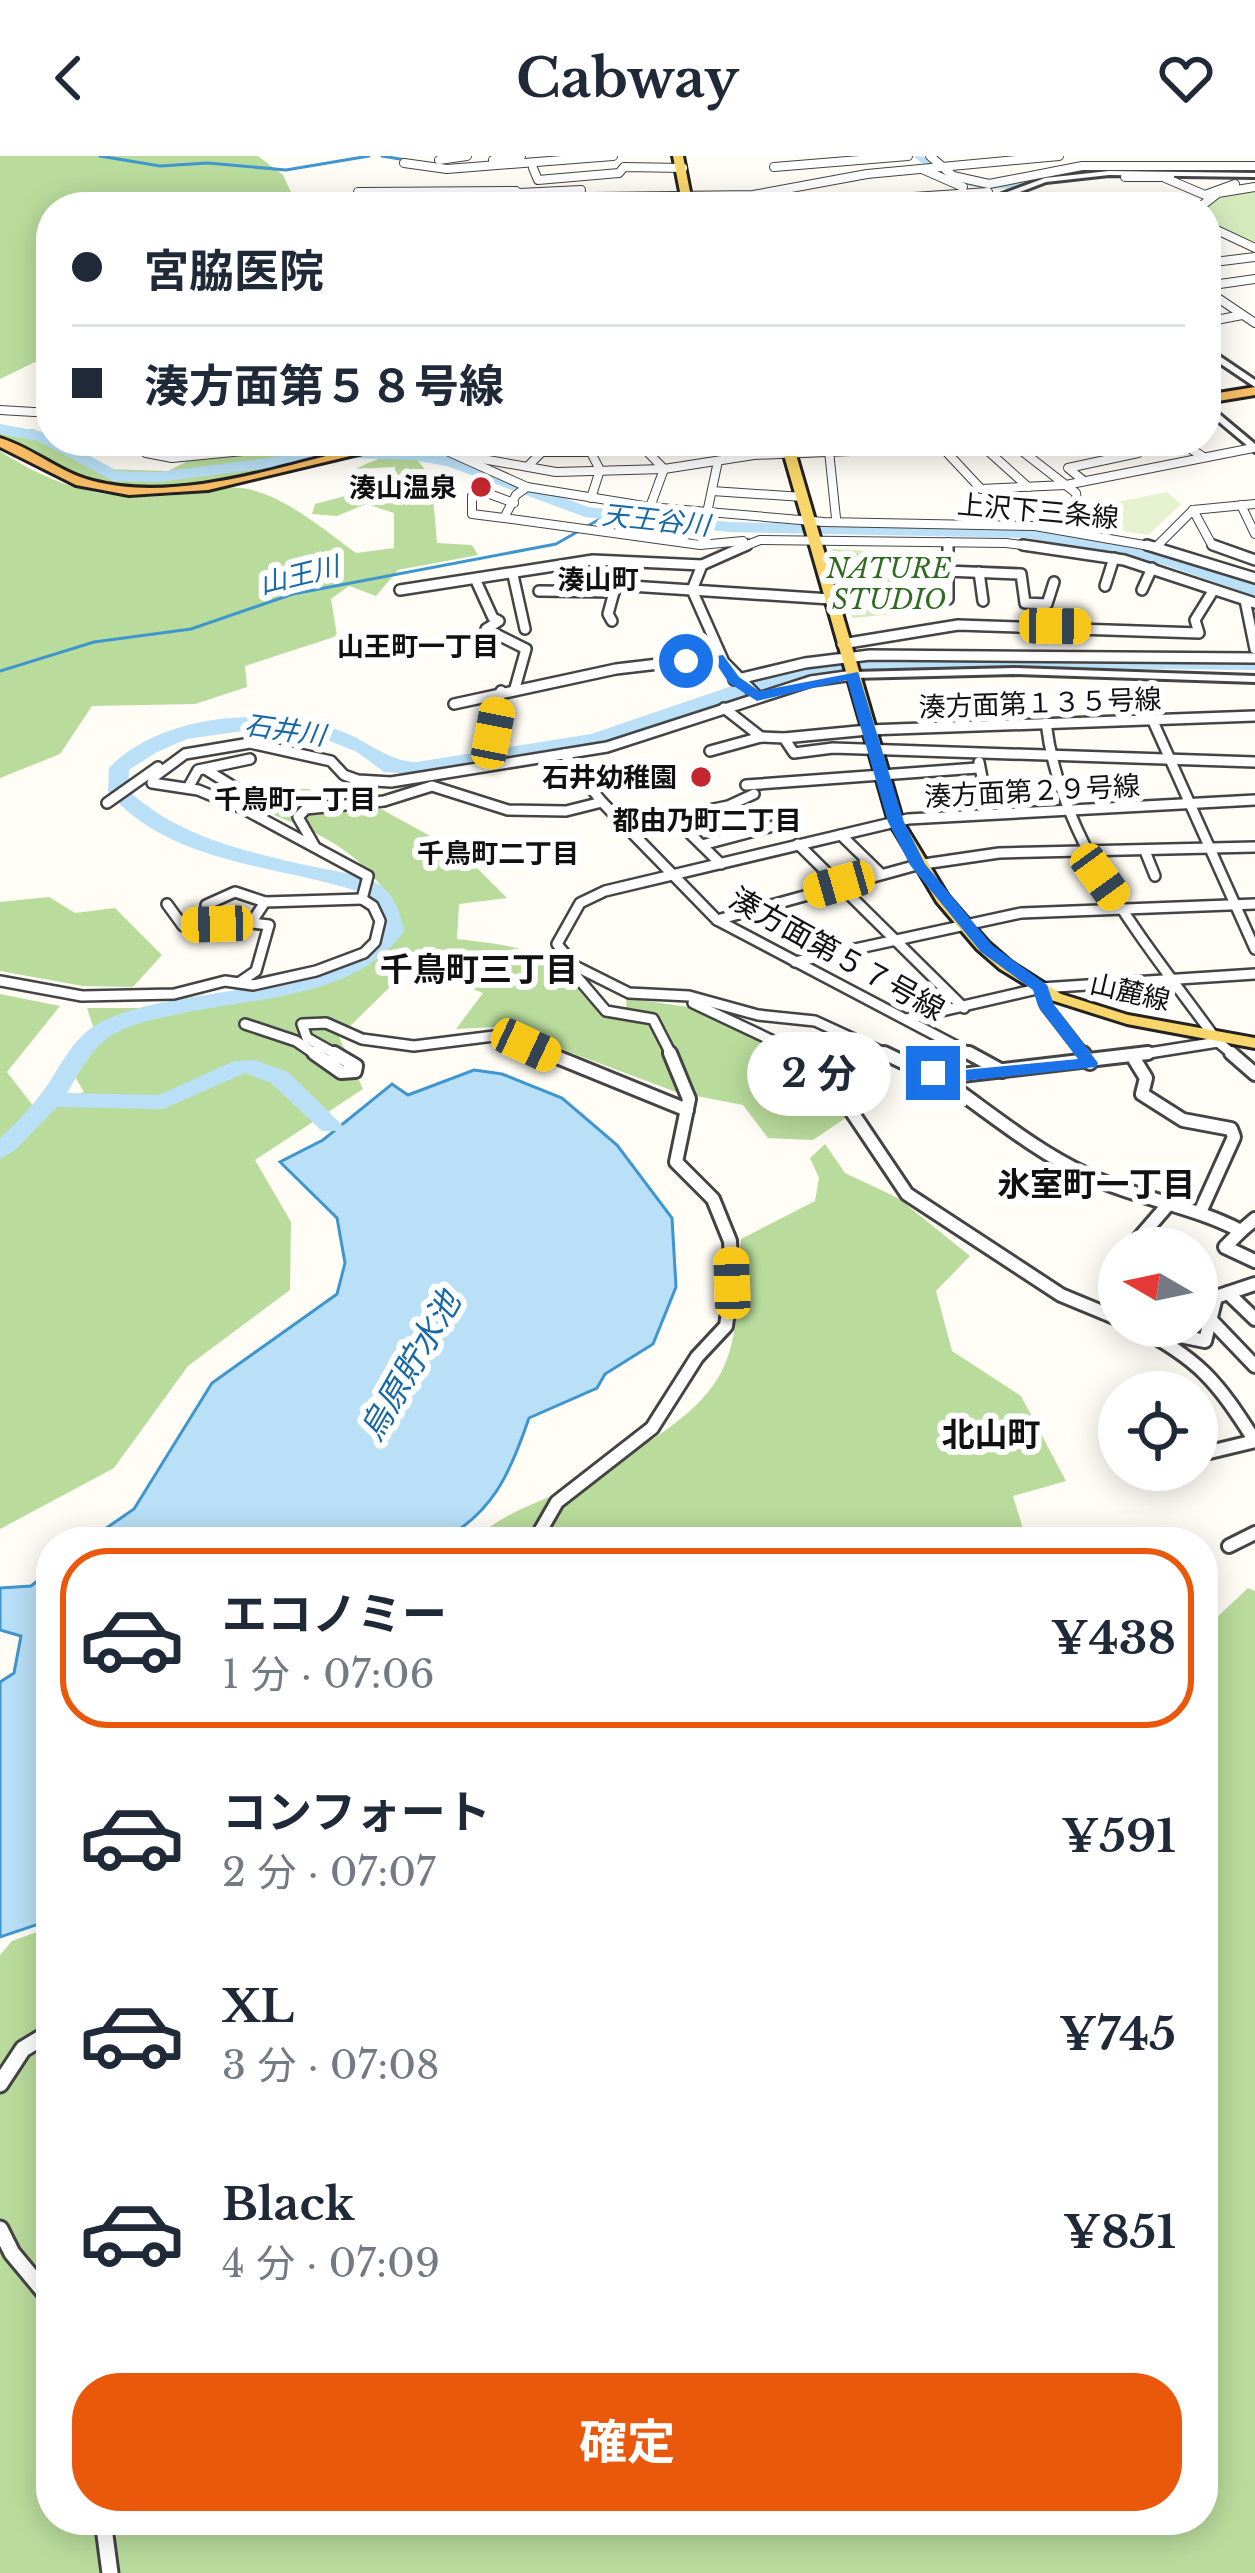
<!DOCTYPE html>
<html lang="ja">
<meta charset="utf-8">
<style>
body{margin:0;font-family:"Libre Baskerville","Noto Sans JP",serif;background:#f2f2f3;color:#1f2937;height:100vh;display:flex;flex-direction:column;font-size:45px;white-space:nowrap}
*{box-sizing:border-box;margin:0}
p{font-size:39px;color:#747a83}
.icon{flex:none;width:66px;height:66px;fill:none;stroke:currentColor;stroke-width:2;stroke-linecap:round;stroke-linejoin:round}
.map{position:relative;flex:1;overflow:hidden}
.side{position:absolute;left:36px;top:1371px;width:1182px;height:1008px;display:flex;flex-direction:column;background:#fff;border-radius:48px;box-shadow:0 6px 30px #0003}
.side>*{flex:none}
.top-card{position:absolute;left:36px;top:36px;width:1185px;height:264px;border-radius:48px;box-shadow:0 6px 30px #0003;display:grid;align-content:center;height:264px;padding:0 36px;background:#fff}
.needle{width:78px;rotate:279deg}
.buttons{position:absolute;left:1098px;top:1071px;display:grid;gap:24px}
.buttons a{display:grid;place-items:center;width:120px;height:120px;border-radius:50%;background:#fff;box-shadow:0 6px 30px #0003;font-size:60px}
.end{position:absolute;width:54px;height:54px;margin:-27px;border:15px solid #1a73e8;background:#fff;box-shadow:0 0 0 6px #fff}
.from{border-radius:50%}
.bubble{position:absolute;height:84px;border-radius:42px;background:#fff;box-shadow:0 6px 30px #0003;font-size:39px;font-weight:700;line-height:84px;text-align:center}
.car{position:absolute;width:36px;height:72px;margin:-36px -18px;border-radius:15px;box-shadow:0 0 9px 3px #0007;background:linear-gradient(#f5c518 24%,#345 0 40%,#f5c518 0 76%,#345 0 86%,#f5c518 0)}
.top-card b{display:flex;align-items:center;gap:42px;height:114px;font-size:45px}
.top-card b+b{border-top:3px solid #e0e1e3}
.top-card i{width:30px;height:30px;background:#1f2937}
ul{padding:21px 0 0;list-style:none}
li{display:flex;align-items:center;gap:36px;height:180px;margin:0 24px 18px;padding:0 12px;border:6px solid transparent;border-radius:48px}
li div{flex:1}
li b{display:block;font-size:45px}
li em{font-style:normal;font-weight:700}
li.active{border-color:#ea580c}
li>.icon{width:108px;height:108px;stroke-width:1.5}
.primary-button{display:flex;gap:24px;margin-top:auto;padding:24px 36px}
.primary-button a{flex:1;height:138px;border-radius:48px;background:#ea580c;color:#fff;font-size:48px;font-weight:700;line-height:138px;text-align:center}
header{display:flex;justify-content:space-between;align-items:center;height:156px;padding:0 36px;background:#fff;font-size:54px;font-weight:700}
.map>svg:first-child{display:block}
.green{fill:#d5ebbd}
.forest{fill:#b9dc9c}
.pitch{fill:#e6f2cf}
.water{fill:#b9e0f7;stroke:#3f96cf;stroke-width:3}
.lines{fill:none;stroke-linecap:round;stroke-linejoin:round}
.stream{stroke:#3f96cf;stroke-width:3}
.river{fill:#b9e0f7;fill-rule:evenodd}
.minor-far3-casing{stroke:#444;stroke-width:10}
.minor-far2-casing{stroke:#444;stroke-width:14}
.minor-far1-casing{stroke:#444;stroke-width:18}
.minor-casing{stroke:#444;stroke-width:21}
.tertiary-casing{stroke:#444;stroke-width:6}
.primary-casing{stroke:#222;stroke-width:6}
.trunk-casing{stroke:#222;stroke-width:6}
.minor-far3{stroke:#fff;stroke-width:8}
.minor-far2{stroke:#fff;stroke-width:9}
.minor-far1{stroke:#fff;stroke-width:12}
.minor{stroke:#fff;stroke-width:15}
.tertiary{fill:#fff;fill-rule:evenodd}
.primary{fill:#f9d66b;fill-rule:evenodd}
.trunk{fill:#f7bc64;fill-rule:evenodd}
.route{fill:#1a73e8}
.poi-dot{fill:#c4262e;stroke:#fff;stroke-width:4.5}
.labels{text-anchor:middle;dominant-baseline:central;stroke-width:12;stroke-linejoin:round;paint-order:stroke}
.far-poi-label{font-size:27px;font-weight:bold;fill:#111;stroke:#fff;text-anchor:end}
.far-street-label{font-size:27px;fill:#111;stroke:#fff}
.far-water-label{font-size:27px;font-style:italic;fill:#1768a6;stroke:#fff}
.far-park-label{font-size:27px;font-style:italic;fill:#2f6b1f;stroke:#fff}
.far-neighbourhood-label{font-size:27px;font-weight:bold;fill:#111;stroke:#fff}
.street-label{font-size:30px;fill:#111;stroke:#fff}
.neighbourhood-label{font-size:33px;font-weight:bold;fill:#111;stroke:#fff}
.water-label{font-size:33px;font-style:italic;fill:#1768a6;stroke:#fff}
</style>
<header><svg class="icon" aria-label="back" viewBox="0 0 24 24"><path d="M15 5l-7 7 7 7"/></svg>Cabway<svg class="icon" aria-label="heart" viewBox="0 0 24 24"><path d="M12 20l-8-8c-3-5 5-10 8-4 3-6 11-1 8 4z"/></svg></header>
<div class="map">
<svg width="1255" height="2417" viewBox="0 0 1255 2417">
<rect width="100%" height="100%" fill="#fffdf5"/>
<!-- green -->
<g class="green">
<path d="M1255,33V89L1210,68L1206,50L1215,40Z"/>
<path d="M832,393L944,399L945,453L852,462Z"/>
</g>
<!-- forest -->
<g class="forest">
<path d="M0,0H258L283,19L298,51H51V208L35,206L0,223Z"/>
<path d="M34,273L100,313L168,315L188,305L336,291C276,313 154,345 92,324C60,312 34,289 0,281V274Z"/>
<path d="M0,295C59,333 108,346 177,339C197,338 223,329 242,332C283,338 324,374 356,397L394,392V357L366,348L337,360L312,358L315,348L394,327L395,311L356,313C377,302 392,297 416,302L432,323L456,326L453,332L433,339L437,387L472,389L478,399L398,414L376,440L349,430L331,443L337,480L245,510L247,531L195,548L92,550L60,598L0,622Z"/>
<path d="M257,632L309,633L329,645L381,653L463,698L507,742L459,748L457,783C488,787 525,789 551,807C586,832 579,851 627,864L626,842L688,851L770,889L812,912L847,961L813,984L768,982L743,949L676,936L569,896L513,870L456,873L483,837L421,813L398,823L339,881L363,933L255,1004L291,1066L290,1134L188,1210L114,1312L0,1373V838L60,850L7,916L34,951L84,936L65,904L94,873L87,852H184L280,839L352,811L388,787L397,756C358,680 295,671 221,637Z"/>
<path d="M49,741L75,757L115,752L162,799L133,831L83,830L0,815V746Z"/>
<path d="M825,988L845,1017L898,1042L970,1100L936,1135L952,1195L1021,1240L1066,1325L1013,1340L1027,1386H469C510,1354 530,1350 575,1330C597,1321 618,1305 639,1292C741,1228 735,1196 741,1083L815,1045L819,1022L810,1002Z"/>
<path d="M1248,1432L1255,1435V2417H0V1799L12,1785L51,1771V1939L38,1951L51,1994V2364H1203V1463L1214,1464Z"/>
</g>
<!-- pitch -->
<path class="pitch" d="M1167,336L1181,348L1148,379L1075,367L1091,351Z"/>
<!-- water -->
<g class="water">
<path d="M474,914L502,918L562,942L617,989L672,1062L676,1131L653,1188L605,1218L597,1232L529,1262C511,1315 493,1359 438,1386H86L134,1353L212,1227L337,1138L345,1107L337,1062L280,1006L323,984L392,928L408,939Z"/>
<path d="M51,1414V1764L0,1781V1526L14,1517L21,1480L0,1474V1432L31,1430Z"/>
</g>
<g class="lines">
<!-- stream -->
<g class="stream">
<path d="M100,0L160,10L208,7L286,14L369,0"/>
<path d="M382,0L406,4"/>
<path d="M0,515L94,486L191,473L293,438L556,388L607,359"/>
</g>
<!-- river -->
<g class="river">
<path d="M914,0C933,0 941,11 957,18C985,30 1016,21 1044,15L1051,19C1008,43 949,35 914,0Z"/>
<path d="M1196,9L1255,10V18L1191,16V10Z"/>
<path d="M0,268L49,277L51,285H63L117,315L158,316L345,292L413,294L457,301L588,351L729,366L1029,372L1169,398L1255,428V440L1165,409L1029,382L729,376L585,361L447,310L413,304L345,302L158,326L113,325L38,285L0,278Z"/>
<path d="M958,499L1255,502V514L958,511L817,518L602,587L417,618L384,616L357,596L325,583L256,573L187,583L155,597L129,614L128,634C179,682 248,696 315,711C334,715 360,718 378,728C395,738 400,757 404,775C357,843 249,842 174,859C151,864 124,869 105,884C88,898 78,919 67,937L159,939L234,905L255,904L288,916L343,970L340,975H322L271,927L245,917L163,953L57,951L15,994L0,1003V982C16,967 31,952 44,934C60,912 71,884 96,869C169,826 333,845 381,775L374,748L357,735C274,708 168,708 108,635L109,612C163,556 271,550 341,575C368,585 388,606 417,606L591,578L776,515L817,506Z"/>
</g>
<defs>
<g id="minor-far3">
<path d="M930,0L953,20L989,28L1082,10H1255"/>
<path d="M439,4L467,0"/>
<path d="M493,4L521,0"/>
<path d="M404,7L447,13L613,0"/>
<path d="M774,11L908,0"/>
<path d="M533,12L538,24L619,17L624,11L683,12"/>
<path d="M922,13L963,31"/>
<path d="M1125,21H1170"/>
<path d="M1165,22L1205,39L1235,28"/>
<path d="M358,36L516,35"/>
<path d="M361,37L399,51"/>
<path d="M519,37L581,34"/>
<path d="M594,41L753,39L867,18L1059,0"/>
<path d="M1098,41L1116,42L1128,51"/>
<path d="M335,44L351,51"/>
<path d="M764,51L988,36"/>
<path d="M1200,51L1218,37L1255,31"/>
<path d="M1206,69L1255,92"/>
<path d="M1206,107L1255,101"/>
<path d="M1206,130L1255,123"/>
<path d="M1206,134L1255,167"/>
<path d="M1206,166L1242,159"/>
<path d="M0,254L51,257"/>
<path d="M133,285L146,297L172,302L305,289H384"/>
<path d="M585,285L600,314L591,342"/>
<path d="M637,285L664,313L650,351"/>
<path d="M977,285L1028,331"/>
<path d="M1009,285L1076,337L1077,345L1062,373"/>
<path d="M1178,285L1202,300"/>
<path d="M938,287L981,333L1066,329L1253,292"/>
<path d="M447,295L527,331L650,351L824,366L1035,370L1161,392"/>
<path d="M829,295L836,362"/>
<path d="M471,301L556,316L664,313L754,299L898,293L954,285"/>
<path d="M528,310L542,296H590"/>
<path d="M1084,325L1068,312L1138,297"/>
<path d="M527,331L516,339L504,362L700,389L743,385"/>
<path d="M712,335L803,341"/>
<path d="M1241,349L1255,378"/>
<path d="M1193,354L1212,389L1222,392"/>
<path d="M1193,354L1255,348"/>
<path d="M707,357L718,305"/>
<path d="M504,362L472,358V340L484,336L514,347"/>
<path d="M948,386V392"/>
<path d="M1156,391L1193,354"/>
<path d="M740,392L760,384L1006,387L1044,392"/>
</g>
<g id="minor-far2">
<path d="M747,389L702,409L692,434L724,506L757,540"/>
<path d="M948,389V443"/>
<path d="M1023,389L1124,404L1255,447"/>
<path d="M1147,389L1255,422"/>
<path d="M1213,389L1255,404"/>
<path d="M946,415L1021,418L1025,447L1047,448L1054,426"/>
<path d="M979,416L983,445"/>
<path d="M513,419L525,473"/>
<path d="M477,427L493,462L499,465L486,473L526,493L515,532"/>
<path d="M1105,430L1114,402"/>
<path d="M400,434L593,404L702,409"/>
<path d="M1142,434L1152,412"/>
<path d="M539,435L614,436"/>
<path d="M614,436L615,429L830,443"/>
<path d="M1245,444L1255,493"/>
<path d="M612,465L608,458L614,436"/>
<path d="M842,488L958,469L1199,477L1195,464L1213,435"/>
<path d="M734,524L805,507L870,499L1255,502"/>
<path d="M454,548L616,513L718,501"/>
<path d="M724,552L761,581"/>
<path d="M1152,563L1255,793"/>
<path d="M1046,567C1061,690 1148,789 1218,886L1235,900"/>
<path d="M492,576L501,535"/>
<path d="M784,582L868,574L1255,560"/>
<path d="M710,595L761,581L784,582L794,597L833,592L1255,606"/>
<path d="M564,598L602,646L717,764L975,900"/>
<path d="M979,606L989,658"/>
<path d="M205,613L234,631"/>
<path d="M746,629L977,612"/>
<path d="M188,632L198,614L250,603"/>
<path d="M107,647L158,611"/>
<path d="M673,661L721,708"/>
<path d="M626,671L728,650L754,638"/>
<path d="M841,679L881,718"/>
<path d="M798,688L964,852"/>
<path d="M314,689L298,661L306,653L384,645L432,630L508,654L566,655L602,646"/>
<path d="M702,689L781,668"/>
<path d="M1145,695L1155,720"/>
<path d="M362,743L368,720L242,652L198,634L152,627L154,621L185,598L250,587L331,605L344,619L358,624L391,626L607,591L811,525L853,519"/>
<path d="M167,748L183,770L251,767L265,746L362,743"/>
<path d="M206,749L235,736L265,746"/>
<path d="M717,764L917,709L999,697L1255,691"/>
<path d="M795,806L1021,757L1255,748"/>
<path d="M575,810L557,788L580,747L605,735L908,663L1255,644"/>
<path d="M0,825L82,840L174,838L225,825L253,829L316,815L364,797L375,786L380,765L373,750L362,743"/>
<path d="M240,826L256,815L269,769L251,767"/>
<path d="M1041,832L1046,850L1085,900"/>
<path d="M693,847L805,900"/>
<path d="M907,863L1041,832L1255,818"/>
<path d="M245,868L296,885L318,900"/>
<path d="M339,900L307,882L302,868L326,867L362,883L414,890L502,879L555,900"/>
<path d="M672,900L653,863L606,855L571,814L575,810L629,837L689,840L758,859L815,865L891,900"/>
<path d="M1130,900L1218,886"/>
</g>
<g id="minor-far1">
<path d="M314,897L341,916L355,915L356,910L334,897"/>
<path d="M547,897L687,954"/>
<path d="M799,897L819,907L907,1038L1061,1139L1119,1163"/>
<path d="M884,897L924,916L953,920L1148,897"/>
<path d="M969,897L1002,915"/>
<path d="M1083,897L1090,907"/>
<path d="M1231,897L1255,918"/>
<path d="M1133,901L1146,922L1142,938L1183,964L1231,973L1234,981L1201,1054"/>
<path d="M937,920C984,952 1033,994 1085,1018C1137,1043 1191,1049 1241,1075L1225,1091L1255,1105"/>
<path d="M1241,1075L1255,1063"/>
<path d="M1136,1092L1134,1088L1166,1051"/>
<path d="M1197,1125L1216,1141"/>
<path d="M1228,1137L1255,1163"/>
<path d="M1209,1162L1255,1210"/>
<path d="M1135,1170C1199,1203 1217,1225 1255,1285L1197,1299"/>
<path d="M1155,1175L1205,1185L1216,1141L1255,1128"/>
<path d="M534,1386L557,1346L652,1272L697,1201L726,1170L732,1127L730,1085L713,1043L676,1006L689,943L670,897"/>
<path d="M1229,1390L1255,1377"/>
</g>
<g id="minor">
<path d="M0,1928L23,1893L51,1876"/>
<path d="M0,2073L12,2097L51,2144"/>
<path d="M103,2364L110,2417"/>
</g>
<g id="tertiary">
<path d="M1109,15L1255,17V21L1109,19L1046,26L1012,39L1025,51H1016L1002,38L1045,22Z"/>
<path d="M1206,191L1255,224V231L1206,198Z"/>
<path d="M1206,247L1255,288V296L1206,255Z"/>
<path d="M1014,512L1255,520V526L1014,518L853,522L848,519L853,516Z"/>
</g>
<g id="primary">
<path d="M673,0H683L693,51H683Z"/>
<path d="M780,285H792L903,666L948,740L988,786L1011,806L1061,838L1128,859L1255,882V892L1127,868L1051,844L1000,813L977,793L937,746L889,666Z"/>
</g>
<g id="trunk">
<path d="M1255,231V239L1206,247V239Z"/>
<path d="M0,282C33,292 60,317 93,325C184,349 297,304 387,285H413L208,334L129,339L76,329L0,291Z"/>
</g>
</defs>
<!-- minor-far3 casing -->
<use href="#minor-far3" class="minor-far3-casing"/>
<!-- minor-far2 casing -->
<use href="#minor-far2" class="minor-far2-casing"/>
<!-- minor-far1 casing -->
<use href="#minor-far1" class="minor-far1-casing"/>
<!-- minor casing -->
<use href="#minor" class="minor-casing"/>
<!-- tertiary casing -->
<use href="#tertiary" class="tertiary-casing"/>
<!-- primary casing -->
<use href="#primary" class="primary-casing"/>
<!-- trunk casing -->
<use href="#trunk" class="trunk-casing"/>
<!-- minor-far3 -->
<use href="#minor-far3" class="minor-far3"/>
<!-- minor-far2 -->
<use href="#minor-far2" class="minor-far2"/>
<!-- minor-far1 -->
<use href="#minor-far1" class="minor-far1"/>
<!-- minor -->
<use href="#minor" class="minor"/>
<!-- tertiary -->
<use href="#tertiary" class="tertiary"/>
<!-- primary -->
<use href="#primary" class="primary"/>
<!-- trunk -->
<use href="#trunk" class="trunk"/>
</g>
<!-- route -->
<path class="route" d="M723,499L739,521L759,535L858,516L904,666L925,708L992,789L1047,829L1054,849L1098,907L1096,911L953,926L927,921V914L953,915L1078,903L1038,850L1033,834L981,796L910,709L888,666L847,524L757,545L729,527L715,506L686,509L679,505Z"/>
<!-- markers -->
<g class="poi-dot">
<circle cx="481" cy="331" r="12"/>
<circle cx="701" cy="621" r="12"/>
</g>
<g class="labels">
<!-- far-poi labels -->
<g class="far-poi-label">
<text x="457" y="331">湊山温泉</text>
<text x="677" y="621">石井幼稚園</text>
</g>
<!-- far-street labels -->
<g class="far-street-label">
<text transform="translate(1038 355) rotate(5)">上沢下三条線</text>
<text transform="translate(1040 547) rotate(-2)">湊方面第１３５号線</text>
<text transform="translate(1032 635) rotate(-3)">湊方面第２９号線</text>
<text transform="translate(1130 836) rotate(13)">山麓線</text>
</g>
<!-- far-water labels -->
<g class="far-water-label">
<text transform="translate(656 364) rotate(6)">天王谷川</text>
<text transform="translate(299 419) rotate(-14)">山王川</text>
<text transform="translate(285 574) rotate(8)">石井川</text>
</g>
<!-- far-park labels -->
<g class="far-park-label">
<text x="889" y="412">NATURE<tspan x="889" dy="31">STUDIO</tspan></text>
</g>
<!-- far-neighbourhood labels -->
<g class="far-neighbourhood-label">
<text x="598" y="423">湊山町</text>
<text x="418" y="490">山王町一丁目</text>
<text x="295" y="643">千鳥町一丁目</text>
<text x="707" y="664">都由乃町二丁目</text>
<text x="498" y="697">千鳥町二丁目</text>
</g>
<!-- street labels -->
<g class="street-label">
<text transform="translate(837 798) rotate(29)">湊方面第５７号線</text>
</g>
<!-- neighbourhood labels -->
<g class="neighbourhood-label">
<text x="479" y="813">千鳥町三丁目</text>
<text x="1096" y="1028">氷室町一丁目</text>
<text x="991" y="1278">北山町</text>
</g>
<!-- water labels -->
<g class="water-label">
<text transform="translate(410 1210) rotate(-60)">烏原貯水池</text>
</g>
</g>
</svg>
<div class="buttons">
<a><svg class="needle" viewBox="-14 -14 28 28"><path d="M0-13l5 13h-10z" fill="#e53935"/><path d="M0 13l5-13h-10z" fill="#747a83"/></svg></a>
<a><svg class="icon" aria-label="locate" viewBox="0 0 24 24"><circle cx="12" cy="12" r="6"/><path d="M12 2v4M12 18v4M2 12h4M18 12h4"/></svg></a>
</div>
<i class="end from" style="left:686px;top:505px"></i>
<i class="end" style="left:933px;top:917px"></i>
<div class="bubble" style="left:747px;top:876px;width:144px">2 分</div>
<i class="car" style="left:1055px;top:470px;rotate:91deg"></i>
<i class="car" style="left:493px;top:577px;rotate:11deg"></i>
<i class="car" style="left:1100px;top:721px;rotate:144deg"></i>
<i class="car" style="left:839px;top:728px;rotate:254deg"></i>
<i class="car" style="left:217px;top:768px;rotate:268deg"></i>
<i class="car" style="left:526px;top:889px;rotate:115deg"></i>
<i class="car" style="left:732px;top:1127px;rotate:358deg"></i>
<div class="top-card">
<b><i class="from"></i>宮脇医院</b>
<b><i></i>湊方面第５８号線</b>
</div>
<section class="side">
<ul>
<li class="active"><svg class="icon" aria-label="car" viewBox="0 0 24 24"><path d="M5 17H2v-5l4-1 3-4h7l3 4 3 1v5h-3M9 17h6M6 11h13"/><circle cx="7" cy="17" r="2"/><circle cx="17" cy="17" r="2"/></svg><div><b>エコノミー</b><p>1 分 · 07:06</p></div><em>¥438</em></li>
<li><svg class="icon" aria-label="car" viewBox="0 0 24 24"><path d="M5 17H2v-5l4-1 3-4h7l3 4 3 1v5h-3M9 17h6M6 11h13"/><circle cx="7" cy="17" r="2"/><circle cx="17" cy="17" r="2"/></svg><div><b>コンフォート</b><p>2 分 · 07:07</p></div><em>¥591</em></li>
<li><svg class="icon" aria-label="car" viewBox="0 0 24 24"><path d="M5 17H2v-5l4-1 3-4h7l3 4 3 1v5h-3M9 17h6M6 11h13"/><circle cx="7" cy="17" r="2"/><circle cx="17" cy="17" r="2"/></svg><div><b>XL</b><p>3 分 · 07:08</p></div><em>¥745</em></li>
<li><svg class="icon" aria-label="car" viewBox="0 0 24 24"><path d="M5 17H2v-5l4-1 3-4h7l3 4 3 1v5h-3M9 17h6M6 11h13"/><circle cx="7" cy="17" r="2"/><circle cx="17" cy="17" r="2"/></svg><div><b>Black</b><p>4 分 · 07:09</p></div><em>¥851</em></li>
</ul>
<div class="primary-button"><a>確定</a></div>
</section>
</div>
